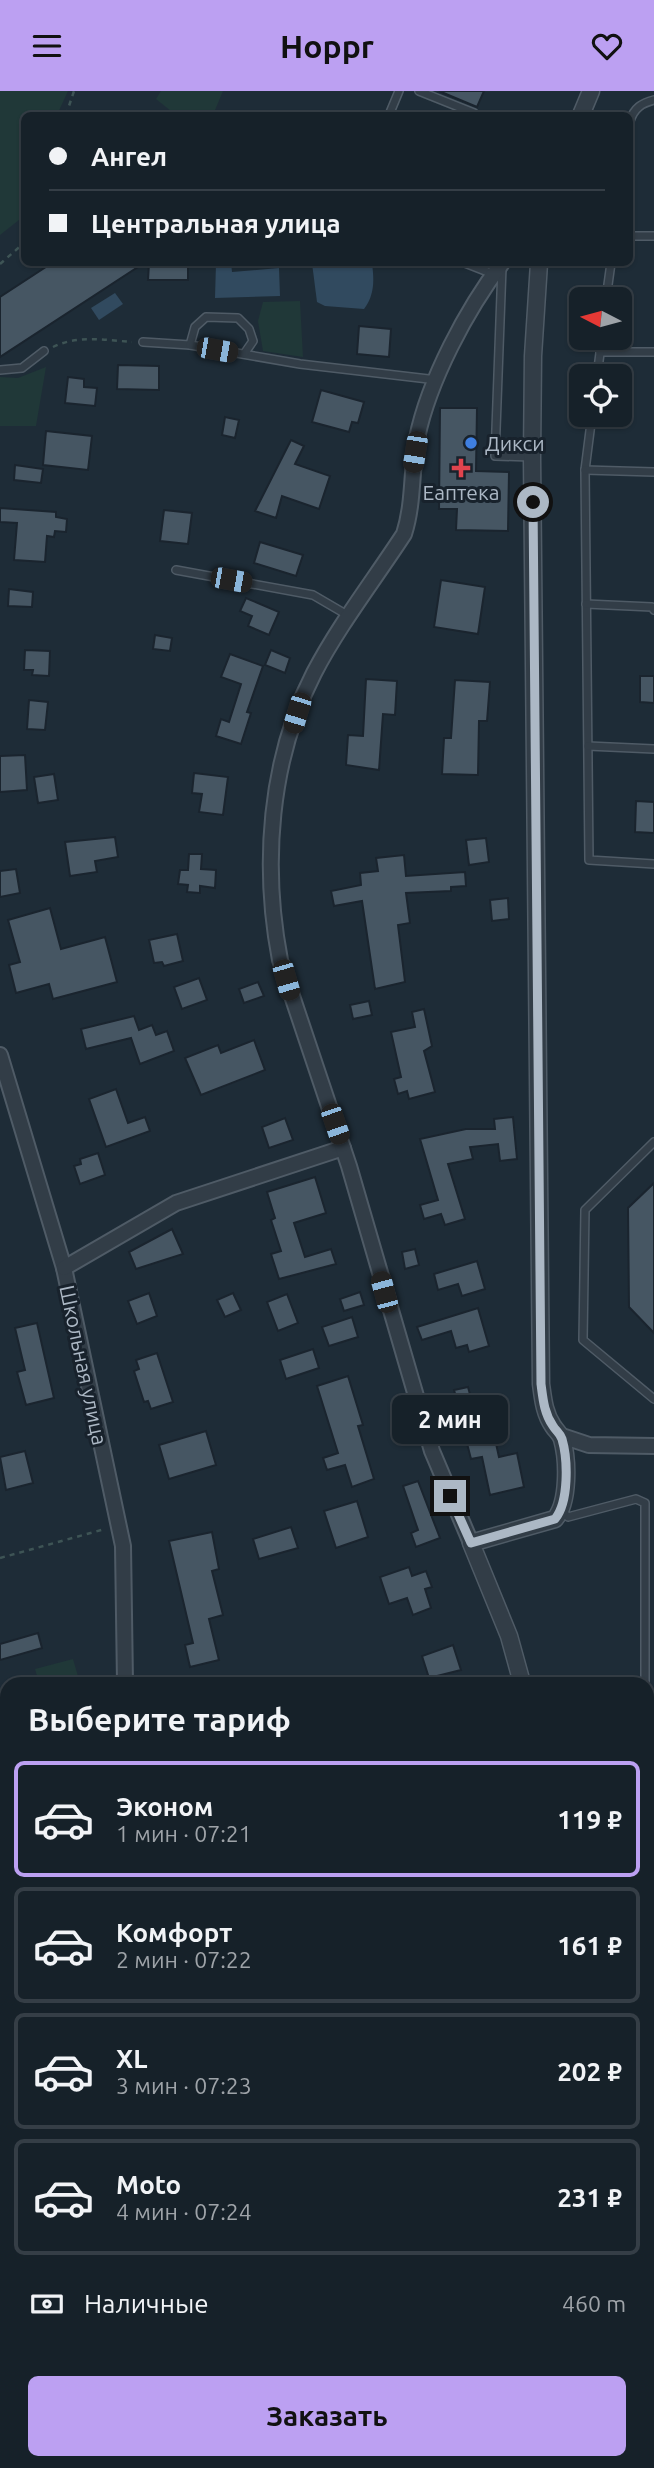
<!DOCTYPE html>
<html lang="ru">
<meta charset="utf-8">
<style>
body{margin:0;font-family:Ubuntu,sans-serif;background:#232e35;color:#f1f3f6;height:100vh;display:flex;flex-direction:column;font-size:26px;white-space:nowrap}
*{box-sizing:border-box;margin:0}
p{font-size:23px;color:#9ea3a8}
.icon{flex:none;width:38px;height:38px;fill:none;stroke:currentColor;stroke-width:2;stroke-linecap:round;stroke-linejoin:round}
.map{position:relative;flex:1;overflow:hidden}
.drawer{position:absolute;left:0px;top:1586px;width:654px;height:793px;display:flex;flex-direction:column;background:#162129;border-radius:21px 21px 0 0;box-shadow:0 2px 5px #0004,0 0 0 2px #353e46}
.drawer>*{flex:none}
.banner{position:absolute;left:21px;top:21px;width:612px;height:154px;border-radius:10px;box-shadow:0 2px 5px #0004,0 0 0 2px #353e46;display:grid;align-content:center;height:154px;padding:0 28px;background:#162129}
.needle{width:46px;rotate:276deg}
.tools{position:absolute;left:569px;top:196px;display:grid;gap:14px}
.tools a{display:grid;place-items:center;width:63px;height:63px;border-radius:10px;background:#162129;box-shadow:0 2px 5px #0004,0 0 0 2px #353e46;font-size:35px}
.end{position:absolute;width:32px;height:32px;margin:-16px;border:9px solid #acb8c5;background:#111;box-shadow:0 0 0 4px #111}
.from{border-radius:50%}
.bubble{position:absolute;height:49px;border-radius:10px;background:#162129;box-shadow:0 2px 5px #0004,0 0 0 2px #353e46;font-size:23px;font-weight:600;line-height:49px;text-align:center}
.car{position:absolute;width:21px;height:42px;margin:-21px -10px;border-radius:9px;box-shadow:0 0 5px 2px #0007;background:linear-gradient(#222 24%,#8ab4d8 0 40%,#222 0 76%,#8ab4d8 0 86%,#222 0)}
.banner b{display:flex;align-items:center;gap:24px;height:66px;font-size:26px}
.banner b+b{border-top:2px solid #353e46}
.banner i{width:18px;height:18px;background:#f1f3f6}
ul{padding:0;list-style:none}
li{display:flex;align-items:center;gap:21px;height:116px;margin:0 14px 10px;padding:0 14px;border:4px solid #353e46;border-radius:10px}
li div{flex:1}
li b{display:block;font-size:26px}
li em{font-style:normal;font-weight:600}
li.selected{border-color:#bca0f2}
li>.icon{width:63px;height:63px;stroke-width:1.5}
h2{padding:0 28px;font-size:32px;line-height:84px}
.pay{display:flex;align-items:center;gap:18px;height:77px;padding:0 28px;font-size:26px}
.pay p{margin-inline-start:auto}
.cta{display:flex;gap:14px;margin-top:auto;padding:14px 28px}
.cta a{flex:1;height:80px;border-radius:10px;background:#bca0f2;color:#111;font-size:28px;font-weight:600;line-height:80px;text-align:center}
header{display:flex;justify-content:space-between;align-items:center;height:91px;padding:0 28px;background:#bca0f2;color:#111;font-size:32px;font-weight:600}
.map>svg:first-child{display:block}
.green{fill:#203838}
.water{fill:#314a5f}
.building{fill:#465663;stroke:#1a242e;stroke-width:2}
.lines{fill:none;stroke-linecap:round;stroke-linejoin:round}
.service-casing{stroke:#4f5b66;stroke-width:10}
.minor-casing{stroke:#4f5b66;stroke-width:18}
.tertiary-casing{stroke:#4f5b66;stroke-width:19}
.path{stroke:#3e5455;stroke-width:2.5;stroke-dasharray:5 5;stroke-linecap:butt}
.service{stroke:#323d47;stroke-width:7}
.minor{stroke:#323d47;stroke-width:14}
.tertiary{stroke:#323d47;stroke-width:16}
.route{stroke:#acb8c5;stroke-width:9}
.shop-dot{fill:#3f7fe0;stroke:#18222c;stroke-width:2.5}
.health-dot{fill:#e0444e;stroke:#18222c;stroke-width:2.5}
.labels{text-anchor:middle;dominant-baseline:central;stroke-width:6;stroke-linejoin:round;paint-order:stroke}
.poi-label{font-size:21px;fill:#acb8c5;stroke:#18222c;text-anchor:start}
.street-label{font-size:21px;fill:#acb8c5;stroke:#18222c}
</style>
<header><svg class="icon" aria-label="menu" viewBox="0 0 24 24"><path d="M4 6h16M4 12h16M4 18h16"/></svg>Hoppr<svg class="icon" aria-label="heart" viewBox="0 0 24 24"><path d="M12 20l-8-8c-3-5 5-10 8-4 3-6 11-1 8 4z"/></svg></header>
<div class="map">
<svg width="654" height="2377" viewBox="0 0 654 2377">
<rect width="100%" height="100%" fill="#1e2c37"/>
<!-- green -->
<g class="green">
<path d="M0,0H68L57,24H24V125L0,144Z"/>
<path d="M161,0H223L213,24H176L156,8Z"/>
<path d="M300,210L303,266L263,260L258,230L263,211Z"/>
<path d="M46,276L36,335H0V286L18,287Z"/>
<path d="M73,1568L80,1592H39L35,1578Z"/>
<path d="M0,1892L7,1916V1953L0,1955Z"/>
</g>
<!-- water -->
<g class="water">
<path d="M216,172H231L232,181L279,177L280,205L215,207Z"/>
<path d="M312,172H372C374,189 375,203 364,218L325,215L317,211Z"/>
<path d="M115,202L123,213L99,229L91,217Z"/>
</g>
<!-- building -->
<g class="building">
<path d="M439,0H484L477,16Z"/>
<path d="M52,172H144L0,266V206Z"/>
<path d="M149,172H188V189H148Z"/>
<path d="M359,235L391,238L389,266L357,263Z"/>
<path d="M118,274L159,275V299L117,298Z"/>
<path d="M68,286L84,288V296L97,297L95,315L65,312Z"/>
<path d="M321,299L364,311L358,332L352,331L349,341L312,331Z"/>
<path d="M440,317H477L476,380L509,381L508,440L456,439L457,418H439Z"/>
<path d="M225,326L239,329L235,347L222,344Z"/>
<path d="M46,340L92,345L88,379L43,374Z"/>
<path d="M291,349L304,355L295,373L330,385L319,418L282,405L276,427L255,420Z"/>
<path d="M15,374L43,378L41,392L14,389Z"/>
<path d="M0,417L56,421V426L67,428L66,441L55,440L54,446L47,445L45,471L14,469L17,432L0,431Z"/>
<path d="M164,419L192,422L188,453L160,450Z"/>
<path d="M260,451L303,464L296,485L254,472Z"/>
<path d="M441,489L485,496L478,543L434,536Z"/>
<path d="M9,498L33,501L32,516L8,515Z"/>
<path d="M246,507L279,521L269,544L248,535L252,525L240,520Z"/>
<path d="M155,544L172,547L170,560L153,558Z"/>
<path d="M25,559L50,560L49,585L32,584L33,579H24Z"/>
<path d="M271,559L290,567L285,582L265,574Z"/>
<path d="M230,563L263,575L247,621L251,622L241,653L216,645L221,628L229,631L241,593L221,586Z"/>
<path d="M640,585H654V612L640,611Z"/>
<path d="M366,588L397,590L395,624L383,623L379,679L346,674L348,644L363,645Z"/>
<path d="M455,589L490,591L487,630H479L478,684L442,683L444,647H451Z"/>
<path d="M29,609L48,611L45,639L27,638Z"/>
<path d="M25,664L27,699L0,701V665Z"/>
<path d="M194,682L228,686L223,724L199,721L202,703L192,702Z"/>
<path d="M54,683L58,709L38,712L34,686Z"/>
<path d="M636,710L654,711V742L635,741Z"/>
<path d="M115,746L118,766L95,770L97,781L70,785L65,751Z"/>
<path d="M486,747L489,771L469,774L466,749Z"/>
<path d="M189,763H202L201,778L216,779L215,797L200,795V802L187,801L188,794L178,793L180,779H188Z"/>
<path d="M404,764L406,785L465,781L466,795L451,796V800L406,802L410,832L398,834L405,891L375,898L362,810L334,815L331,800L361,794L360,782L378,780L376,767Z"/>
<path d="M16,778L20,802L0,806V780Z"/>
<path d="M508,807L509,828L492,830L490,809Z"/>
<path d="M50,817L61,858L105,846L117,891L53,908L49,893L16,902L9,874L20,871L8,829Z"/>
<path d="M177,843L183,870L164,875L162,871L154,872L149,849Z"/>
<path d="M199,887L207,909L182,918L174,896Z"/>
<path d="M258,891L264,905L244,912L239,898Z"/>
<path d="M369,910L372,924L353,928L350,914Z"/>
<path d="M424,918L432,955L424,960L435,1001L409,1008L407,1000L398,1003L394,988L401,986L391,941L415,936L412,921Z"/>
<path d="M134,925L139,939L152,934L156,944L167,940L174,960L140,973L131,947L86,958L81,938Z"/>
<path d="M254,949L265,979L201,1004L185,967L218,954L221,962Z"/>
<path d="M116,998L128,1032L145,1026L150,1040L106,1056L89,1008Z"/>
<path d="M513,1026L517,1068L500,1070L498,1053L470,1056L473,1068L448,1073L465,1128L445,1134L441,1123L424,1128L420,1114L438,1109L420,1048L466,1038H495L494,1028Z"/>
<path d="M285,1027L293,1049L269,1057L262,1036Z"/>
<path d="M98,1062L105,1084L80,1093L74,1075L81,1073L80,1068Z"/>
<path d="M315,1086L326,1122L294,1132L305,1166L331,1158L336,1173L279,1188L271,1163L281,1160L271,1129L275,1127L267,1101Z"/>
<path d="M654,1092V1242L629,1216L628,1117Z"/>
<path d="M172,1138L183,1163L136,1178L129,1161Z"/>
<path d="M415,1158L419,1174L405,1178L402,1161Z"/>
<path d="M477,1170L485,1198L462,1205L458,1193L438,1199L434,1183Z"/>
<path d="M360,1201L364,1214L344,1220L340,1208Z"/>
<path d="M149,1202L157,1225L137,1233L128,1210Z"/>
<path d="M233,1202L241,1219L225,1226L217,1209Z"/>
<path d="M287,1203L298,1232L278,1240L267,1211Z"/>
<path d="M478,1217L489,1255L469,1261L467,1254L456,1257L451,1240L422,1249L417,1236Z"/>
<path d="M352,1226L358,1246L329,1255L322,1236Z"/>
<path d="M37,1232L54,1307L26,1314L17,1281L25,1279L15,1237Z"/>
<path d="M313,1258L319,1277L286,1288L280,1269Z"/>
<path d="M157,1262L173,1311L151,1318L148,1310L144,1311L134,1280L139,1278L136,1269Z"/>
<path d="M348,1285L363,1334L358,1335L374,1388L352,1396L345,1374L327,1379L323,1367L338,1362L317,1295Z"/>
<path d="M468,1296L483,1351L495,1348L499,1366L517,1362L524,1396L490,1404L482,1366L471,1368L462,1333L450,1336L445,1320L452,1318L449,1308L456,1306L454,1299Z"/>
<path d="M206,1340L216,1374L169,1388L159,1354Z"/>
<path d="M25,1360L33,1392L6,1399L0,1366Z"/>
<path d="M418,1390L440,1447L416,1456L411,1442L418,1439L403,1395Z"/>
<path d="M357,1410L368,1446L336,1457L324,1420Z"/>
<path d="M291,1436L298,1457L259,1468L253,1448Z"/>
<path d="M212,1441L219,1478L212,1480L223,1524L209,1528L219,1569L190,1576L185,1554L193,1552L169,1450Z"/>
<path d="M409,1476L412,1485L426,1480L432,1496L425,1498L431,1517L413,1524L407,1507L389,1513L380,1486Z"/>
<path d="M38,1542L42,1557L0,1569V1553Z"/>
<path d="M453,1554L461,1579L429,1587L422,1565Z"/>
</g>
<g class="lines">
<defs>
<g id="service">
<path d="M419,0L474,22"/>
<path d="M389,24L399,0"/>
<path d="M630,30C634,17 642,12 654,9"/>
<path d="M630,145H654"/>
<path d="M465,172L493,183"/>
<path d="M502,176L495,365L531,366"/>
<path d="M606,208L611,172"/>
<path d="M143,251L190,254L300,273L437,289"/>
<path d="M190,254L195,236L206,226L238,227L249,238L253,250L244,263"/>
<path d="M600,261H654"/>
<path d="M0,279L22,277L44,260"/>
<path d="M597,285L602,247"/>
<path d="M592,324L585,379L589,769L654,773"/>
<path d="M585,379L654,381"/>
<path d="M176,479L313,504L349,525"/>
<path d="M586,513L652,516L654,519"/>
<path d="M588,655L654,658"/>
<path d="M654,1051L585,1119L583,1249L654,1308"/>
<path d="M562,1420L568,1426L636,1408L645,1412V1592"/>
<path d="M0,1674L7,1672"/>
<path d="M648,1751L650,1894"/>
<path d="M0,1960L7,1958"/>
<path d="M0,2247L7,2246"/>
</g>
<g id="minor">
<path d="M0,964L64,1177L123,1455L125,1592"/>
<path d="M64,1177L176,1112L343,1057"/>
<path d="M562,1345L589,1354L654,1355"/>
<path d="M471,1452L432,1360L349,1075L280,869C262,775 269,669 314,582C339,534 374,489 404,443C414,412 411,379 417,347C429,289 467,218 502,172"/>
<path d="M0,1835L7,1833"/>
<path d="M648,1895H654"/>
</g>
<g id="tertiary">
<path d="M581,24L591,0"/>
<path d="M522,1592L509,1545L471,1452L555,1428C569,1411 568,1369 562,1348C560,1342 556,1340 553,1335C544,1322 543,1307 541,1293L532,366L533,265L539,172"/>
<path d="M0,2295L7,2299"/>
<path d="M138,2371L148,2377"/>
<path d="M601,2371L603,2377"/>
</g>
</defs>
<!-- service casing -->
<use href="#service" class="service-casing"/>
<!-- minor casing -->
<use href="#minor" class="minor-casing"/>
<!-- tertiary casing -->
<use href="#tertiary" class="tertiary-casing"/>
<!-- path -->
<g class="path">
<path d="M66,24L74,0"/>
<path d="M0,173L24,152"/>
<path d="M53,256C77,244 106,249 132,251"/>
<path d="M0,1467L105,1438"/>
</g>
<!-- service -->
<use href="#service" class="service"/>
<!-- minor -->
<use href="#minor" class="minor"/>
<!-- tertiary -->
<use href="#tertiary" class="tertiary"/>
</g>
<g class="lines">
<!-- route -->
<path class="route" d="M450,1405L471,1452L555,1428C569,1411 568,1369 562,1348C560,1342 556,1340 553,1335C544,1322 543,1308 541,1293L533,411"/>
</g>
<!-- markers -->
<circle class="shop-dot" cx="471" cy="352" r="7"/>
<path class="health-dot" d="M457.5 366.5h7v7h7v7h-7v7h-7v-7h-7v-7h7z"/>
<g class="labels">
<!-- poi labels -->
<g class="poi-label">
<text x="485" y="352">Дикси</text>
<text x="461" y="401" text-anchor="middle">Еаптека</text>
</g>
<!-- street labels -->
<g class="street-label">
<text transform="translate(84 1274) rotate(78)">Школьная улица</text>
</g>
</g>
</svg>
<div class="tools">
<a><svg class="needle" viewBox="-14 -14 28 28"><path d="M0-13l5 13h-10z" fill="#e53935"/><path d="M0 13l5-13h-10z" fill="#9ea3a8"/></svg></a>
<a><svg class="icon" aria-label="locate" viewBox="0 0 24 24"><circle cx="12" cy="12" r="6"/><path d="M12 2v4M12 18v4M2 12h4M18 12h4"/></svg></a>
</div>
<i class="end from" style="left:533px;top:411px"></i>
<i class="end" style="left:450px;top:1405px"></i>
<div class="bubble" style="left:392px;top:1304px;width:116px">2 мин</div>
<i class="car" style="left:217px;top:259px;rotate:100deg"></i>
<i class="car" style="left:415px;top:361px;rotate:189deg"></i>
<i class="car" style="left:231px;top:489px;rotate:100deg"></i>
<i class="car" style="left:297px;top:622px;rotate:197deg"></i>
<i class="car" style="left:286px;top:889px;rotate:164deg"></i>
<i class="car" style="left:335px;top:1033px;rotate:161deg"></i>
<i class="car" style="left:384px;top:1201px;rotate:345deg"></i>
<div class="banner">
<b><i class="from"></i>Ангел</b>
<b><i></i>Центральная улица</b>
</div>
<section class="drawer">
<h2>Выберите тариф</h2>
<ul>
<li class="selected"><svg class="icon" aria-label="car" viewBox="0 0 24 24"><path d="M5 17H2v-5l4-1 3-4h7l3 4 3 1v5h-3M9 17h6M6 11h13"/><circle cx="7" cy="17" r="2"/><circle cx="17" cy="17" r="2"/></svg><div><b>Эконом</b><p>1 мин · 07:21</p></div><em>119 ₽</em></li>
<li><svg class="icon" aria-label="car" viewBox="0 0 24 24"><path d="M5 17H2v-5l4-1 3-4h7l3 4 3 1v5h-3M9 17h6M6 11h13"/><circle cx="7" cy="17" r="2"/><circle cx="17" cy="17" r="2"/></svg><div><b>Комфорт</b><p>2 мин · 07:22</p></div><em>161 ₽</em></li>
<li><svg class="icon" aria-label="car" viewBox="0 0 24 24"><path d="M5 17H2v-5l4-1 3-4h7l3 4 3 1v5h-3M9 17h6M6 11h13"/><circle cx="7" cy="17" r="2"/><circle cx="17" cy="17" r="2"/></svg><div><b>XL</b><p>3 мин · 07:23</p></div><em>202 ₽</em></li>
<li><svg class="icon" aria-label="car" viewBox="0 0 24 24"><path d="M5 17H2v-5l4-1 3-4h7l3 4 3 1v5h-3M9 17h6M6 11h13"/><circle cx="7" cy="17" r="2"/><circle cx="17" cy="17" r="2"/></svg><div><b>Moto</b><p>4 мин · 07:24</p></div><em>231 ₽</em></li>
</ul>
<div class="pay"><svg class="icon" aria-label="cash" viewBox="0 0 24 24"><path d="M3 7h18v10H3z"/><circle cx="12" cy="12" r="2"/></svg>Наличные<p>460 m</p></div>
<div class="cta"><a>Заказать</a></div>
</section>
</div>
